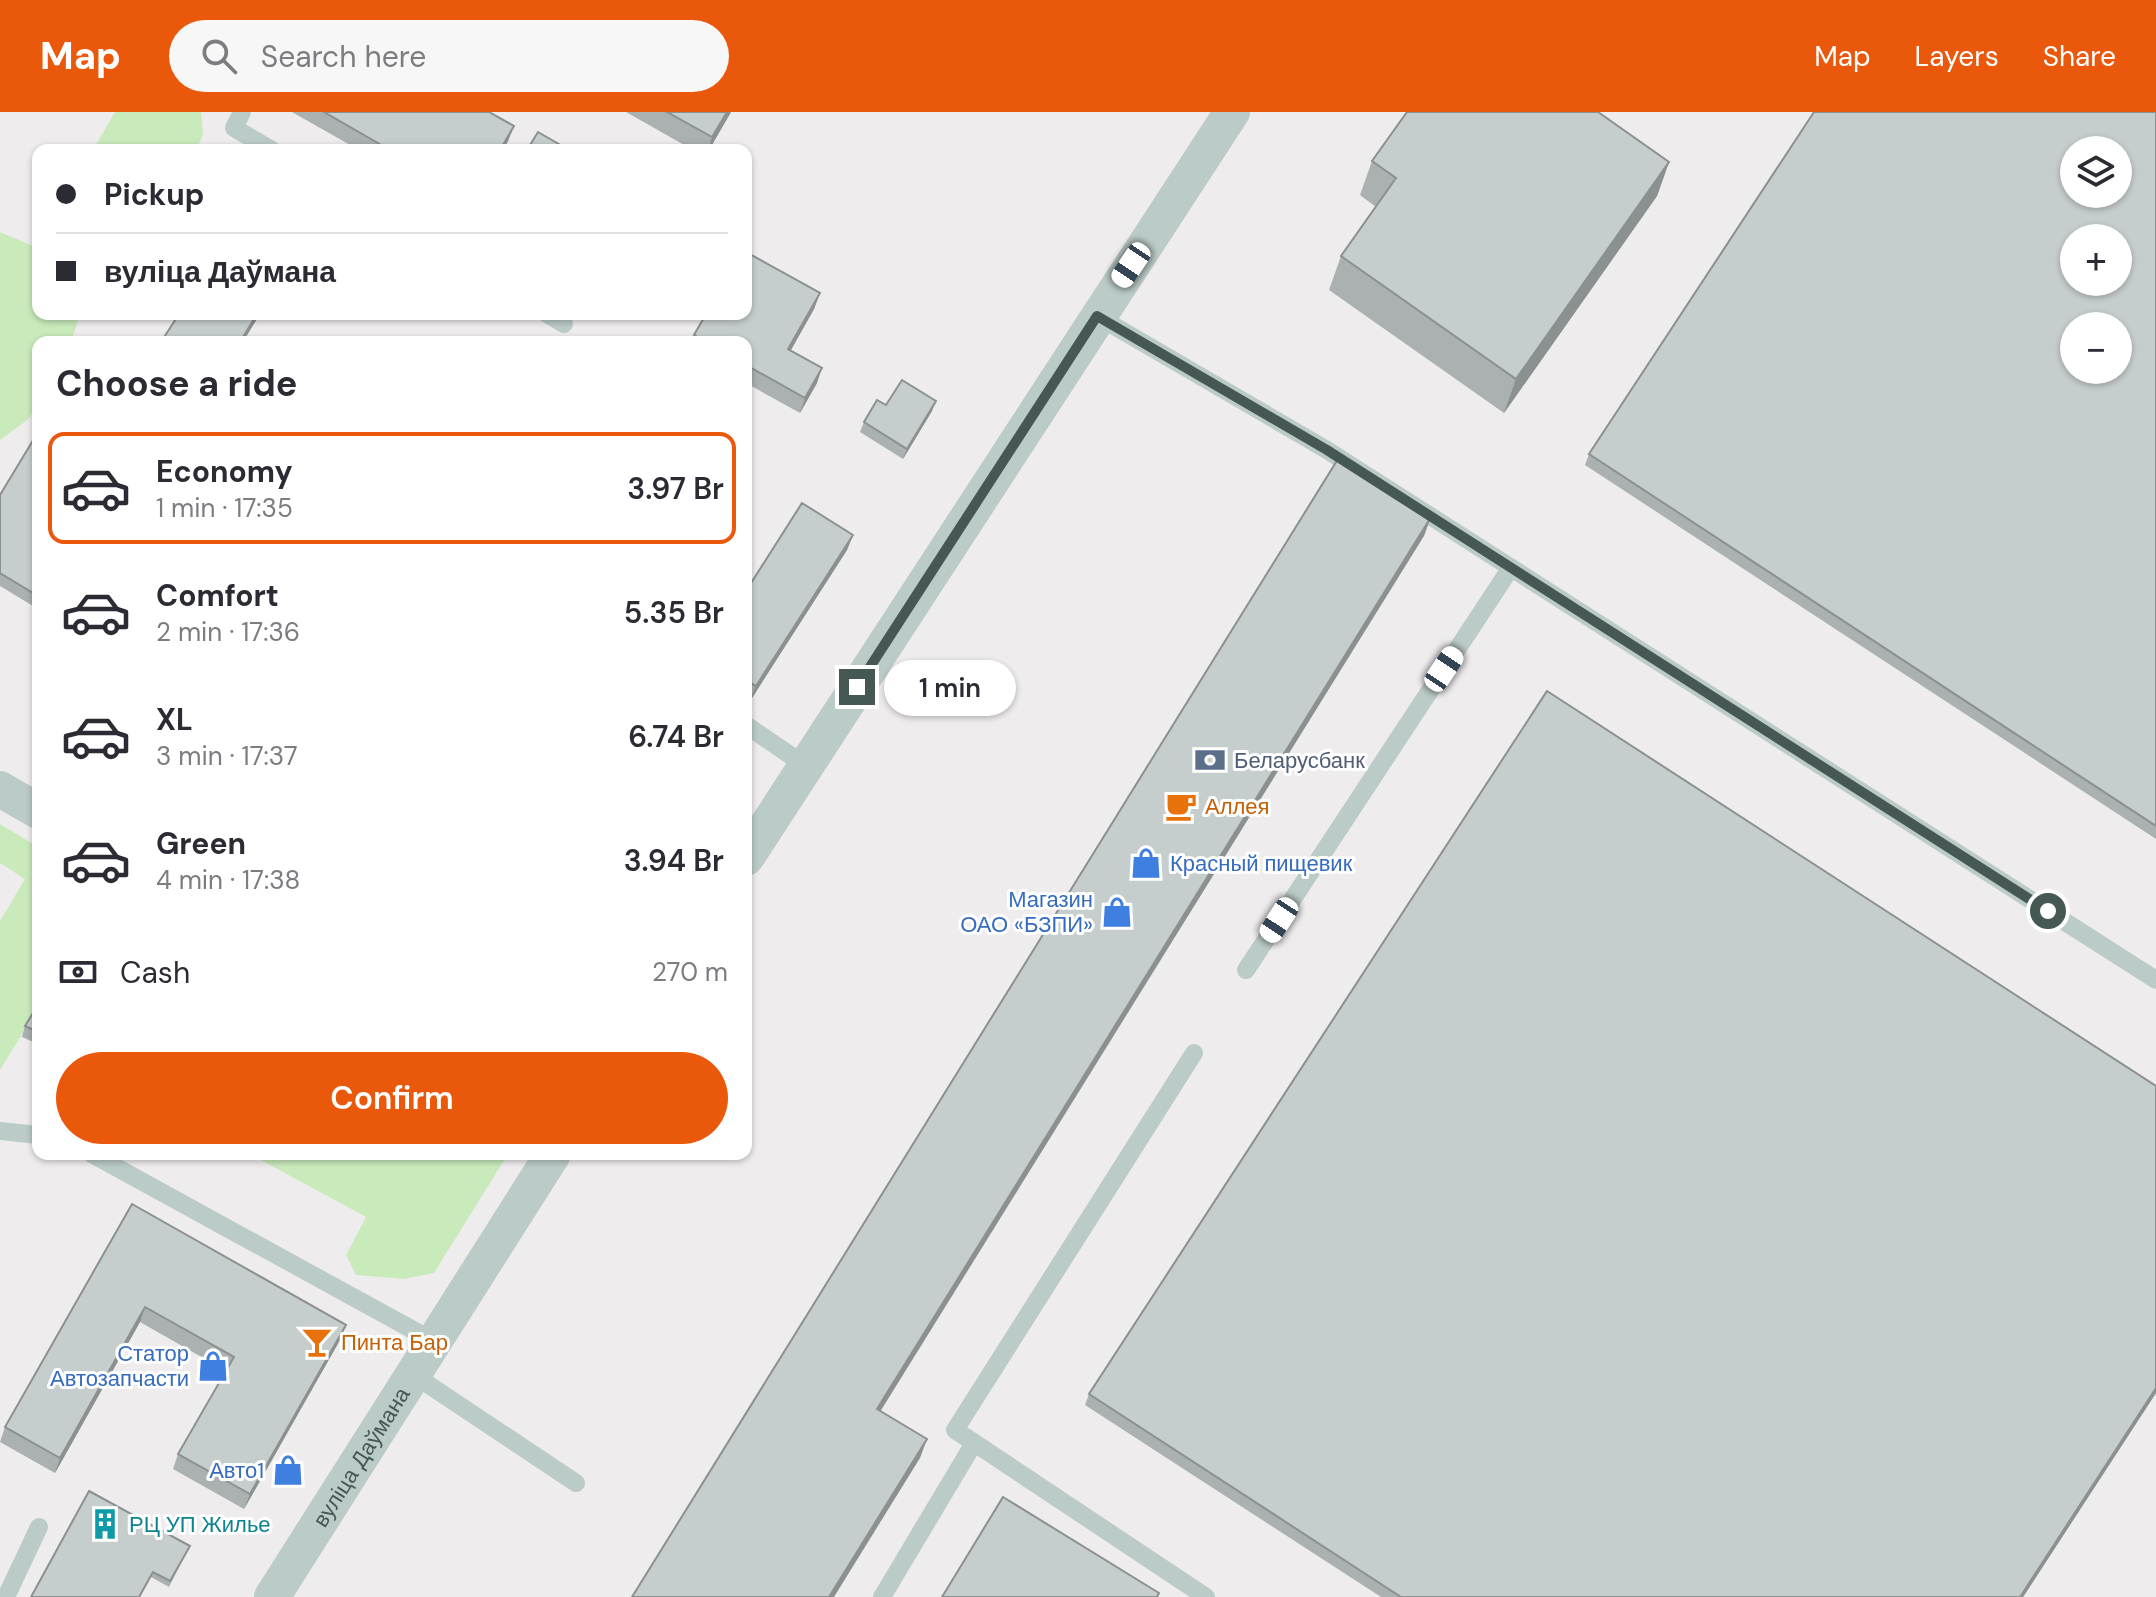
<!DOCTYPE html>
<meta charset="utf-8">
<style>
body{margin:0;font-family:"DM Sans",sans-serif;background:#f7f7f7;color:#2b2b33;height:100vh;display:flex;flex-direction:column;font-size:30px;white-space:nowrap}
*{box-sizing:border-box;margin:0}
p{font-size:26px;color:#7c7c81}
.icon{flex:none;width:44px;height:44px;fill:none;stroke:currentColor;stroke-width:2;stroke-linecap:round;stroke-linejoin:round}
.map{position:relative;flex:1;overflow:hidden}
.details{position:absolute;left:32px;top:224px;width:720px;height:824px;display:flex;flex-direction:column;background:#fff;border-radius:16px;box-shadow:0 2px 6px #0004}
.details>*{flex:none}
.banner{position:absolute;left:32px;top:32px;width:720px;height:176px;border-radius:16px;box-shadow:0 2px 6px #0004;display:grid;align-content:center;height:176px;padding:0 24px;background:#fff}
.fabs{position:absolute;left:2060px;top:24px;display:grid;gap:16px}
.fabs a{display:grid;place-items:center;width:72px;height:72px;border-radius:50%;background:#fff;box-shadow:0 2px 6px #0004;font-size:40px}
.end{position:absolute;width:36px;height:36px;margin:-18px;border:10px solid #465854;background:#fff;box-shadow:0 0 0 4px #fff}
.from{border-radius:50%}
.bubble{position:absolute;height:56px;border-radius:28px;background:#fff;box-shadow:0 2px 6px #0004;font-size:26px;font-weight:600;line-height:56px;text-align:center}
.car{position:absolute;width:24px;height:48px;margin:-24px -12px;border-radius:10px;box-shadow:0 0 6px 2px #0007;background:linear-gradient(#fff 24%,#345 0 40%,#fff 0 76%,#345 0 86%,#fff 0)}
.banner b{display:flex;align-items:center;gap:28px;height:76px;font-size:30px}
.banner b+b{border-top:2px solid #e1e1e2}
.banner i{width:20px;height:20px;background:#2b2b33}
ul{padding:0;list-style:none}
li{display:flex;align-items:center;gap:24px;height:112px;margin:0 16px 12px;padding:0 8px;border:4px solid transparent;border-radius:16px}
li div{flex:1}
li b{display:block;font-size:30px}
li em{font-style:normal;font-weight:600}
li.on{border-color:#ea580c}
li>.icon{width:72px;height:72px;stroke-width:1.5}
h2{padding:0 24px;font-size:36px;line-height:96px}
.pay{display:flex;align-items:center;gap:20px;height:88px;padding:0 24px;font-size:30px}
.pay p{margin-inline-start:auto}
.cta{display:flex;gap:16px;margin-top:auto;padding:16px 24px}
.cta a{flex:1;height:92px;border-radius:48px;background:#ea580c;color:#fff;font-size:32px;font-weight:600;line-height:92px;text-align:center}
header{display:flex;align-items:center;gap:48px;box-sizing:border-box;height:112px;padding:0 40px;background:#ea580c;color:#fff}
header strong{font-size:38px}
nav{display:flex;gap:44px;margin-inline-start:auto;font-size:28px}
.search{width:560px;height:72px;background:#f7f7f7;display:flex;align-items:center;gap:20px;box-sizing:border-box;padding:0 28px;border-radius:44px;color:#7c7c81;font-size:30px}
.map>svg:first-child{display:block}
.green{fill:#c9ebbc}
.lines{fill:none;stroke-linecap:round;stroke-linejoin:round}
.service{stroke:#bbcbc7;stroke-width:18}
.minor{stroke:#bbcbc7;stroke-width:36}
.wall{fill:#aab1b0}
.shaded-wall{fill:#8b9090}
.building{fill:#c6cecd;stroke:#8b9090;stroke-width:2;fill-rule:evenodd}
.route{stroke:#465854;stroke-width:10}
.labels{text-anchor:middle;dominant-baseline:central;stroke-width:6;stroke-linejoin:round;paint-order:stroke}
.service-label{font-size:22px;fill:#4e5e75;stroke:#fff;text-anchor:start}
.food-label{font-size:22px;fill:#c56008;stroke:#fff;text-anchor:start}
.shop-label{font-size:22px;fill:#366cbe;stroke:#fff;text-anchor:end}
.street-label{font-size:22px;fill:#465854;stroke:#fff}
.culture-label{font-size:22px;fill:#0d838f;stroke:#fff;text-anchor:start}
</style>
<header>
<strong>Map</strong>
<div class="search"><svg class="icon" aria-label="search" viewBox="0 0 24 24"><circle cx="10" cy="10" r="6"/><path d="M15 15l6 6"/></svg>Search here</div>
<nav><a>Map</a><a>Layers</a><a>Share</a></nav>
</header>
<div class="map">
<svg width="2156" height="1485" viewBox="0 0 2156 1485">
<rect width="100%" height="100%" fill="#efecee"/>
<!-- green -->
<g class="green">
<path d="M115,0H201L203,23L196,38H93Z"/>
<path d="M0,120L38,136V202H80L71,230H38V295L26,309L0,328Z"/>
<path d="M0,712L38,735V896L0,958V809L25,767L0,751Z"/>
<path d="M250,1042H508L434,1161L404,1167L356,1163L346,1143L366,1105Z"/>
</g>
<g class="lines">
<!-- service -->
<g class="service">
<path d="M242,0L234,16L272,38"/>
<path d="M547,202L564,212"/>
<path d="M1097,204L1327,338L2156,868"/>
<path d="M746,613L806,654"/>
<path d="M1246,858L1510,457"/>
<path d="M1194,941L955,1318L1206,1485"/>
<path d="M0,1019L38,1023"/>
<path d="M92,1042L435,1230"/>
<path d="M414,1263L576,1371"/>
<path d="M6,1485L39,1415"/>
<path d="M882,1485L974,1331"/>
</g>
<!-- minor -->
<g class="minor">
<path d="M0,677L38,699"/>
<path d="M746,746L1232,0"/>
<path id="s1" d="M272,1485L553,1042"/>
</g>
</g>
<!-- wall -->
<g class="wall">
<path d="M292,0H489L514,14L508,29L503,38H359Z"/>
<path d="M626,0H731L709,38H693Z"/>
<path d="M2156,0V727L1585,353L1589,342Z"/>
<path d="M1372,49L1669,50L1657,84L1504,301L1329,178L1341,144L1376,95L1360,83Z"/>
<path d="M820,181L814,197L791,238L817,271L800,301L746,271V230H692L694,223Z"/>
<path d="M886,293L932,299L903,347L860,320L864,310Z"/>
<path d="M38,320V497L0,474V383Z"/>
<path d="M853,423L847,438L750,589L746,587V479Z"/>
<path d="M38,893V932L22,925L25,914Z"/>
<path d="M2156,974V1281L2023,1485H1381L1085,1293L1089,1282Z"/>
<path d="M132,1092L340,1228L244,1397L173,1357L178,1342L226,1259L140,1210L55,1361L0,1330L5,1315Z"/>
<path d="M190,1434L169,1475L151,1465L140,1485H31Z"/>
</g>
<!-- shaded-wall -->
<g class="shaded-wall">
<path d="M727,0H731L709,38H708L712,25Z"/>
<path d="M514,14L508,29L503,38H500Z"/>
<path d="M1669,50L1657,84L1504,301L1516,267Z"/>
<path d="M820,181L814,197L783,252L788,237Z"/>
<path d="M257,202H260L243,230H240Z"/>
<path d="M822,256L817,271L800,301L805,286Z"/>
<path d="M936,289L932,299L903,347L907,337Z"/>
<path d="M1431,405L1424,424L870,1316L877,1297Z"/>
<path d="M853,423L847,438L750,589L756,574Z"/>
<path d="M145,1195L140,1210L55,1361L60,1346Z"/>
<path d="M346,1213L340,1228L244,1397L250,1382Z"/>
<path d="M2156,1276V1281L2023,1485H2020Z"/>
<path d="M927,1327L920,1346L834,1485H829Z"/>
</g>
<!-- building -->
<g class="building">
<path d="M324,0H489L514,14L500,38H390Z"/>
<path d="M667,0H727L712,25Z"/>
<path d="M1407,0H1598L1669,50L1516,267L1341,144L1396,66L1372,49Z"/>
<path d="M1814,0H2156V714L1589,342ZM2074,38H2118V82H2074ZM2074,126H2118V170H2074ZM2074,214H2118V258H2074Z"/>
<path d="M538,20L569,38H527Z"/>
<path d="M746,140L820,181L788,237L822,256L805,286L746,253V230H706L694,223L706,202H746Z"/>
<path d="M179,202H257L240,230H161Z"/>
<path d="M902,268L936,289L907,337L864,310L877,288L886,293Z"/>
<path d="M38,320V484L0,461V383Z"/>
<path d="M1338,347L1431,405L877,1297L927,1327L829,1485H632Z"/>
<path d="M802,391L853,423L756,574L746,568V479Z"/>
<path d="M1547,579L2156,974V1276L2020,1485H1401L1089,1282Z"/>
<path d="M38,893V920L25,914Z"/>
<path d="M132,1092L346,1213L250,1382L178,1342L234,1245L145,1195L60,1346L5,1315Z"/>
<path d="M89,1379L190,1434L170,1469L153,1460L139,1485H31Z"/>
<path d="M1003,1385L1159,1481L1157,1485H942Z"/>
</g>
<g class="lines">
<!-- route -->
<path class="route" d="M857,575L1097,204L1327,338L2048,799"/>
</g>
<!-- icons -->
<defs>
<symbol id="bank-bare" viewBox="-9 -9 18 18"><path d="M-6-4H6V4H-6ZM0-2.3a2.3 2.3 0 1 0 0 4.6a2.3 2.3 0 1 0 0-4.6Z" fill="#5c6f8a" stroke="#fff" stroke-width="2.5" paint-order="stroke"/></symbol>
<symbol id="cafe-bare" viewBox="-9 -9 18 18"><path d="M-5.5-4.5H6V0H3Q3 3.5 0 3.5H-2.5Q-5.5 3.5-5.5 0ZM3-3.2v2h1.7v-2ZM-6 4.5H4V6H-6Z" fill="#e8710a" stroke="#fff" stroke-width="2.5" paint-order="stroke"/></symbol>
<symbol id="shop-bare" viewBox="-9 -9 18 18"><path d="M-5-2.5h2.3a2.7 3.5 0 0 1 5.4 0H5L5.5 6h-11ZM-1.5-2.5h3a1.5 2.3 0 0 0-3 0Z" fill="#3f7fe0" stroke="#fff" stroke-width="2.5" paint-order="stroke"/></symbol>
<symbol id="bar-bare" viewBox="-9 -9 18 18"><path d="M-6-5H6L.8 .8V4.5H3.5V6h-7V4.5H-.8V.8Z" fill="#e8710a" stroke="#fff" stroke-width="2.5" paint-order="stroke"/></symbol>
<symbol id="building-bare" viewBox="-9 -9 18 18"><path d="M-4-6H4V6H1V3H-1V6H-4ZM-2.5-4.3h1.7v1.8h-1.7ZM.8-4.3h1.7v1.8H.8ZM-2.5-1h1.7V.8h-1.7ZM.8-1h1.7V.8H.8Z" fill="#0f9aa8" stroke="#fff" stroke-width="2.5" paint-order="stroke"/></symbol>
</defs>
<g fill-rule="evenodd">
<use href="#bank-bare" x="1188" y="626" width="44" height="44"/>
<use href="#cafe-bare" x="1159" y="672" width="44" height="44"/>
<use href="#shop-bare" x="1124" y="729" width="44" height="44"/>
<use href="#shop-bare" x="1095" y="778" width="44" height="44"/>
<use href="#bar-bare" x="295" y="1208" width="44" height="44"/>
<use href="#shop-bare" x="191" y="1232" width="44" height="44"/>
<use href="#shop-bare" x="266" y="1336" width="44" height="44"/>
<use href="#building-bare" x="83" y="1390" width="44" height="44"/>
</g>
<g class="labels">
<!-- service labels -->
<g class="service-label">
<text x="1234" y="648">Беларусбанк</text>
</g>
<!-- food labels -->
<g class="food-label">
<text x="1205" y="694">Аллея</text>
<text x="341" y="1230">Пинта Бар</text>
</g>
<!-- shop labels -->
<g class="shop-label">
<text x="1170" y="751" text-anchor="start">Красный пищевик</text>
<text x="1093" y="787">Магазин<tspan x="1093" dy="25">ОАО «БЗПИ»</tspan></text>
<text x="189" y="1241">Статор<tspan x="189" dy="25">Автозапчасти</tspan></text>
<text x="264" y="1358">Авто1</text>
</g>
<!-- street labels -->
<g class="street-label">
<text stroke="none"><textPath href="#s1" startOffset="166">вуліца Даўмана</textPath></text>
</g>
<!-- culture labels -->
<g class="culture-label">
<text x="129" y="1412">РЦ УП Жилье</text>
</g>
</g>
</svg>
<div class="fabs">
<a><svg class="icon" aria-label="layers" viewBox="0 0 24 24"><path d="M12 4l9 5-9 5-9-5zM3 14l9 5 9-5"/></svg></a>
<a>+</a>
<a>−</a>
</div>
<i class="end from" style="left:2048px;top:799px"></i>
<i class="end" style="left:857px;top:575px"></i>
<div class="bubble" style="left:884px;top:548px;width:132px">1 min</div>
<i class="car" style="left:1131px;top:153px;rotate:214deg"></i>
<i class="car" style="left:1444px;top:557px;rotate:34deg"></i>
<i class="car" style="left:1279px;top:808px;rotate:213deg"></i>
<div class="banner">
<b><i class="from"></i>Pickup</b>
<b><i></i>вуліца Даўмана</b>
</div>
<section class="details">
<h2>Choose a ride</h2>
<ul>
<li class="on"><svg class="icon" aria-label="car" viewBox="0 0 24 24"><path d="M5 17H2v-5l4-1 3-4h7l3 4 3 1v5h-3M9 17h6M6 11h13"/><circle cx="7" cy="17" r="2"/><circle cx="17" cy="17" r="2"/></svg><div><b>Economy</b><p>1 min · 17:35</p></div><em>3.97 Br</em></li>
<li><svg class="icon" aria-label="car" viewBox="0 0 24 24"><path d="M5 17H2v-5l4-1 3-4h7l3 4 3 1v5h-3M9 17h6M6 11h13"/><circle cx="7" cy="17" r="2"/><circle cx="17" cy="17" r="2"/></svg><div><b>Comfort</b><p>2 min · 17:36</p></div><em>5.35 Br</em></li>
<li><svg class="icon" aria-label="car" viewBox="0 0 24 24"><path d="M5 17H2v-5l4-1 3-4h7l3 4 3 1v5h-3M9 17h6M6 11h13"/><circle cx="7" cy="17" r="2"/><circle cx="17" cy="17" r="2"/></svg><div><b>XL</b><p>3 min · 17:37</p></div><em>6.74 Br</em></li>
<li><svg class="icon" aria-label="car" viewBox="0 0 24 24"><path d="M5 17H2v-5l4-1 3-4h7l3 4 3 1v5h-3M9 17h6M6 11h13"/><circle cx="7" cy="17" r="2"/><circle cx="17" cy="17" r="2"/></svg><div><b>Green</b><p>4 min · 17:38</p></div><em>3.94 Br</em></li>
</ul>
<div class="pay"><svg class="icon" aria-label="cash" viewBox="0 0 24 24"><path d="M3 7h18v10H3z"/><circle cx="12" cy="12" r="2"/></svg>Cash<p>270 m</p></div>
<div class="cta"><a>Confirm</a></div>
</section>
</div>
